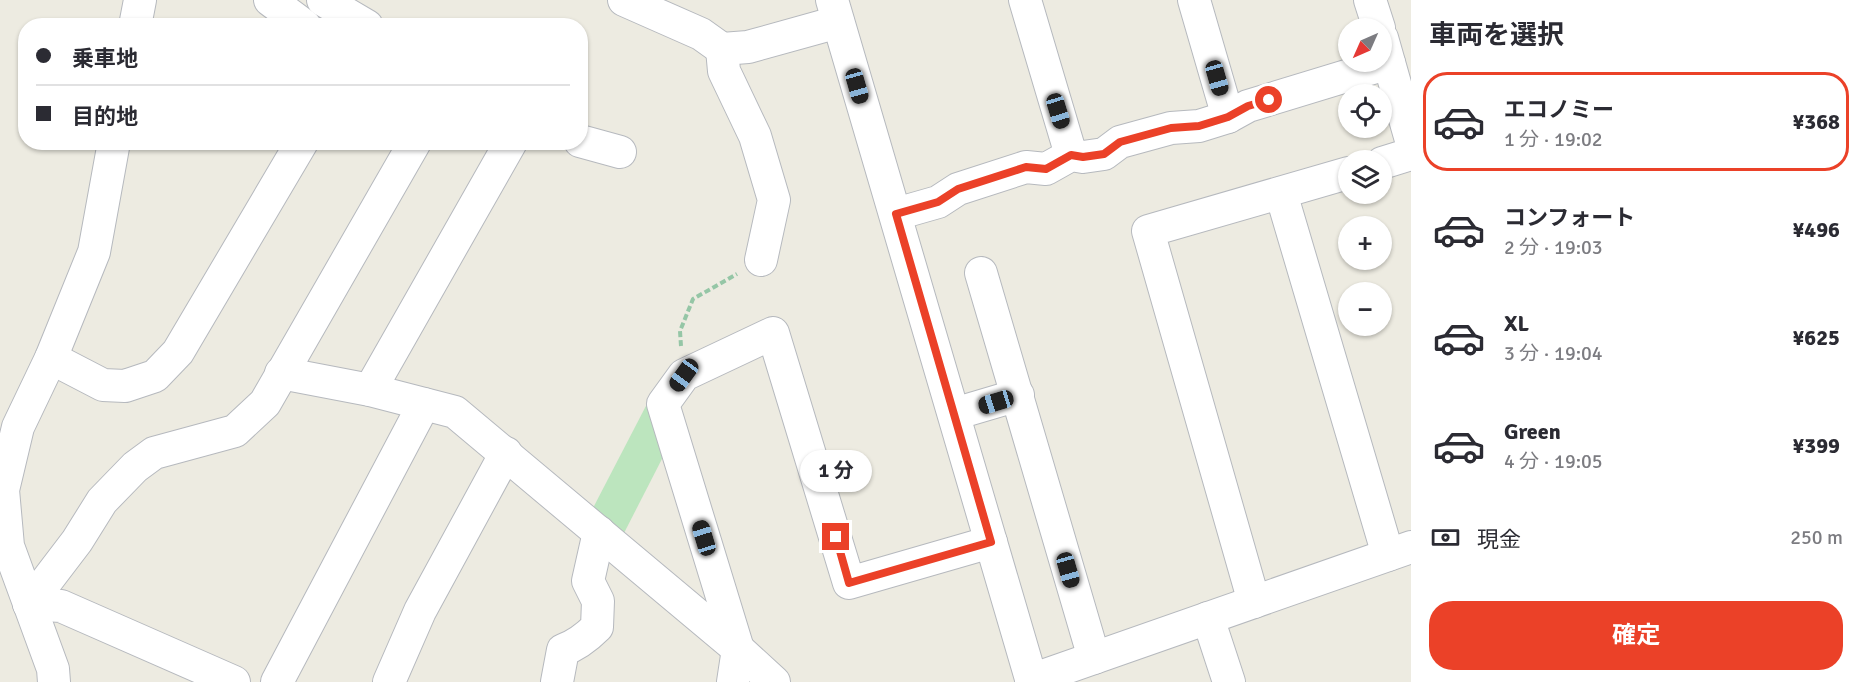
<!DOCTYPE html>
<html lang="ja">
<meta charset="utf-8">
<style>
body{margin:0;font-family:Signika,"Noto Sans JP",sans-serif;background:#f2f2f3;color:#2b2b33;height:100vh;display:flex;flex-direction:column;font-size:22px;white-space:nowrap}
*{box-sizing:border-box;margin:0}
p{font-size:20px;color:#7c7c81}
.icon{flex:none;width:33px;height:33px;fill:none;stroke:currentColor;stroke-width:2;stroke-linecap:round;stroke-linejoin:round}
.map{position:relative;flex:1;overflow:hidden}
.sheet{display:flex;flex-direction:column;background:#fff;width:450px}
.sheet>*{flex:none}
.top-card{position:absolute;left:18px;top:18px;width:570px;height:132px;border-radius:24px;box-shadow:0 2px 4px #0004;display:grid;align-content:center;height:132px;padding:0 18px;background:#fff}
.needle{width:39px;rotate:225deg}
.buttons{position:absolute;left:1338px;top:18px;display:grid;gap:12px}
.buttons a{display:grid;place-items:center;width:54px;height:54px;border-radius:50%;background:#fff;box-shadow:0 2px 4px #0004;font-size:30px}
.end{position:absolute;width:27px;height:27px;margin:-14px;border:8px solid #eb4128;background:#fff;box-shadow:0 0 0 3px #fff}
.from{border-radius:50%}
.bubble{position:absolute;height:42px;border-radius:21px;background:#fff;box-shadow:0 2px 4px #0004;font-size:20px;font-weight:700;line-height:42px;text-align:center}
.car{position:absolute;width:18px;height:36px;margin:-18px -9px;border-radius:8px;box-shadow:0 0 4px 2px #0007;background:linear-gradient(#222 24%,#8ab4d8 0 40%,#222 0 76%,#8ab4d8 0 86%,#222 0)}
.top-card b{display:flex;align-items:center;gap:21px;height:57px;font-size:22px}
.top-card b+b{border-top:2px solid #e1e1e2}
.top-card i{width:15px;height:15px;background:#2b2b33}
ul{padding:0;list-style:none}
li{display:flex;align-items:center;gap:18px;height:99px;margin:0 12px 9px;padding:0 6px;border:3px solid transparent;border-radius:24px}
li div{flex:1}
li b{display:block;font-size:22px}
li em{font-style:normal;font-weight:700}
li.selected{border-color:#eb4128}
li>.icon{width:54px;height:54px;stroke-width:1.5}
h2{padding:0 18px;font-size:27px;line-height:72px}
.pay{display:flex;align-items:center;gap:15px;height:66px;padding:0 18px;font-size:22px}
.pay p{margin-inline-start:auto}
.button{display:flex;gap:12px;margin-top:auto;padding:12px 18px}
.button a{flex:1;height:69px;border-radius:24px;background:#eb4128;color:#fff;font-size:24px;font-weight:700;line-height:69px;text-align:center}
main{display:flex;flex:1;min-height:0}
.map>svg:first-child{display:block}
.green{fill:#bce5be}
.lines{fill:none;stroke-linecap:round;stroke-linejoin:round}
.minor-casing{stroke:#b6b9be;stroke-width:34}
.path{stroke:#95c6a6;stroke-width:4;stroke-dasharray:6 3;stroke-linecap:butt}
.minor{stroke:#fff;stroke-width:32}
.route{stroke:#eb4128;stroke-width:8}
</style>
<main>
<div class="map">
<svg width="1411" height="682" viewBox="0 0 1411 682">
<rect width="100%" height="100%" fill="#edebe1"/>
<!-- green -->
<path class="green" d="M648,402L664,455L623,535L593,508Z"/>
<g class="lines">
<defs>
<g id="minor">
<path d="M270,0L305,26"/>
<path d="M323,0L367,26"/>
<path d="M624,0L701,34L722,49L748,47L838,22"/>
<path d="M832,0L1032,682"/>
<path d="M1025,0L1071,155"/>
<path d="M1194,0L1228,117"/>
<path d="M1370,0L1379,28"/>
<path d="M135,26L140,0"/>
<path d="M1382,38L1411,140"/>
<path d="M722,49L724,71L755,136L774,200L761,260"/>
<path d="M580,141L620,152"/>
<path d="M1382,163L1411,154"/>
<path d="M1281,193L1388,555"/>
<path d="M896,214L938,202L958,189L1026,167L1046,169L1071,155L1083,157L1104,154L1120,142L1171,128L1199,126L1228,117L1248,106L1389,63"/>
<path d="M981,273L1094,658"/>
<path d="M51,358L103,385L125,386L155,376L178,352L302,142"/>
<path d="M281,373L370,390L455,412L738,649L774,682"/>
<path d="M370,390L511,142"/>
<path d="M954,414L1018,395"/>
<path d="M1254,602L1148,231L1348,173"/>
<path d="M29,604L77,541L102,501L135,467L154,453L235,431L265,403L415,142"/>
<path d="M29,604L61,606L234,682"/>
<path d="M1208,618L1229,682"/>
<path d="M1031,680L1411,547"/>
<path d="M54,682L53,669L8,546L3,490L18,427L51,358L94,252L114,142"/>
<path d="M277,682L424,404"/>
<path d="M389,682L420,611L506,453"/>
<path d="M557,682L563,650C577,645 587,637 597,627L598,601L588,581L599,532"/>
<path d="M733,682L738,649L663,404L684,375L773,333L849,583L991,542"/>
</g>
</defs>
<!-- minor casing -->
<use href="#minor" class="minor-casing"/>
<!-- path -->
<path class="path" d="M681,346L680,331L693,299L737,274"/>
<!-- minor -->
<use href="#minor" class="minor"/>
</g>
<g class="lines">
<!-- route -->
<path class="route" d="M836,537L849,583L991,542L896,214L938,202L958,189L1026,167L1046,169L1071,155L1083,157L1104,154L1120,142L1171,128L1199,126L1228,117L1248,106L1269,100"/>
</g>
</svg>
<div class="buttons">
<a><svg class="needle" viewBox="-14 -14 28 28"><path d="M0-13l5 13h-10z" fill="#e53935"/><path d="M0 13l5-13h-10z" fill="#7c7c81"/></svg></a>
<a><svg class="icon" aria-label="locate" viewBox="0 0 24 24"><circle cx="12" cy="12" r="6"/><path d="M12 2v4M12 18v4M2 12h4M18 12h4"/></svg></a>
<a><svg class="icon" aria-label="layers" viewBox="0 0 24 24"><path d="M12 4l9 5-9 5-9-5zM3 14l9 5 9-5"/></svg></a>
<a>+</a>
<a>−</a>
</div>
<i class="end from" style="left:1269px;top:100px"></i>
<i class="end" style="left:836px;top:537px"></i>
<div class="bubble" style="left:800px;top:450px;width:72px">1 分</div>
<i class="car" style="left:1217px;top:78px;rotate:164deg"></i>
<i class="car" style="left:857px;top:86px;rotate:164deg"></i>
<i class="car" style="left:1058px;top:111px;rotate:163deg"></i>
<i class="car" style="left:684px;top:375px;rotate:216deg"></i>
<i class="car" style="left:996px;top:402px;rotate:253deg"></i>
<i class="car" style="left:704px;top:538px;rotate:343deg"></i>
<i class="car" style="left:1068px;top:570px;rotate:164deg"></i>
<div class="top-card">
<b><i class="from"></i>乗車地</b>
<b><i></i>目的地</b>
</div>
</div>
<section class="sheet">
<h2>車両を選択</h2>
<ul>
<li class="selected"><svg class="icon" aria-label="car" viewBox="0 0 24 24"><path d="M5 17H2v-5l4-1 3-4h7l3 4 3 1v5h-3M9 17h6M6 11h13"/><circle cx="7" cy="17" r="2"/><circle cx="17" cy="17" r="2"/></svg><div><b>エコノミー</b><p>1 分 · 19:02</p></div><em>¥368</em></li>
<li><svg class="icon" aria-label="car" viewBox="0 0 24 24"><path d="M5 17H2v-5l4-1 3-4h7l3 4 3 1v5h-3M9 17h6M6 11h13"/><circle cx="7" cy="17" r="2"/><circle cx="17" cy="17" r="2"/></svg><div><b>コンフォート</b><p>2 分 · 19:03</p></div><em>¥496</em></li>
<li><svg class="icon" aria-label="car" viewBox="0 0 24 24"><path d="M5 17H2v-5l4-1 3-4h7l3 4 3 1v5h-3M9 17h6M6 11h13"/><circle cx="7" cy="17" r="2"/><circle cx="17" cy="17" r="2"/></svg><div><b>XL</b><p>3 分 · 19:04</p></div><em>¥625</em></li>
<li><svg class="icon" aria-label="car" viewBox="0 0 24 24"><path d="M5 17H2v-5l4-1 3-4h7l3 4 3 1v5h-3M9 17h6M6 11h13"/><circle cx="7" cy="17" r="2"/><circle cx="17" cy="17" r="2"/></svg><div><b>Green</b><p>4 分 · 19:05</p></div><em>¥399</em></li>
</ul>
<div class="pay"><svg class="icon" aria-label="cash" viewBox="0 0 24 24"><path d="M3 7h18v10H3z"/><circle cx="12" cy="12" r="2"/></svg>現金<p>250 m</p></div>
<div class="button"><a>確定</a></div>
</section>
</main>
